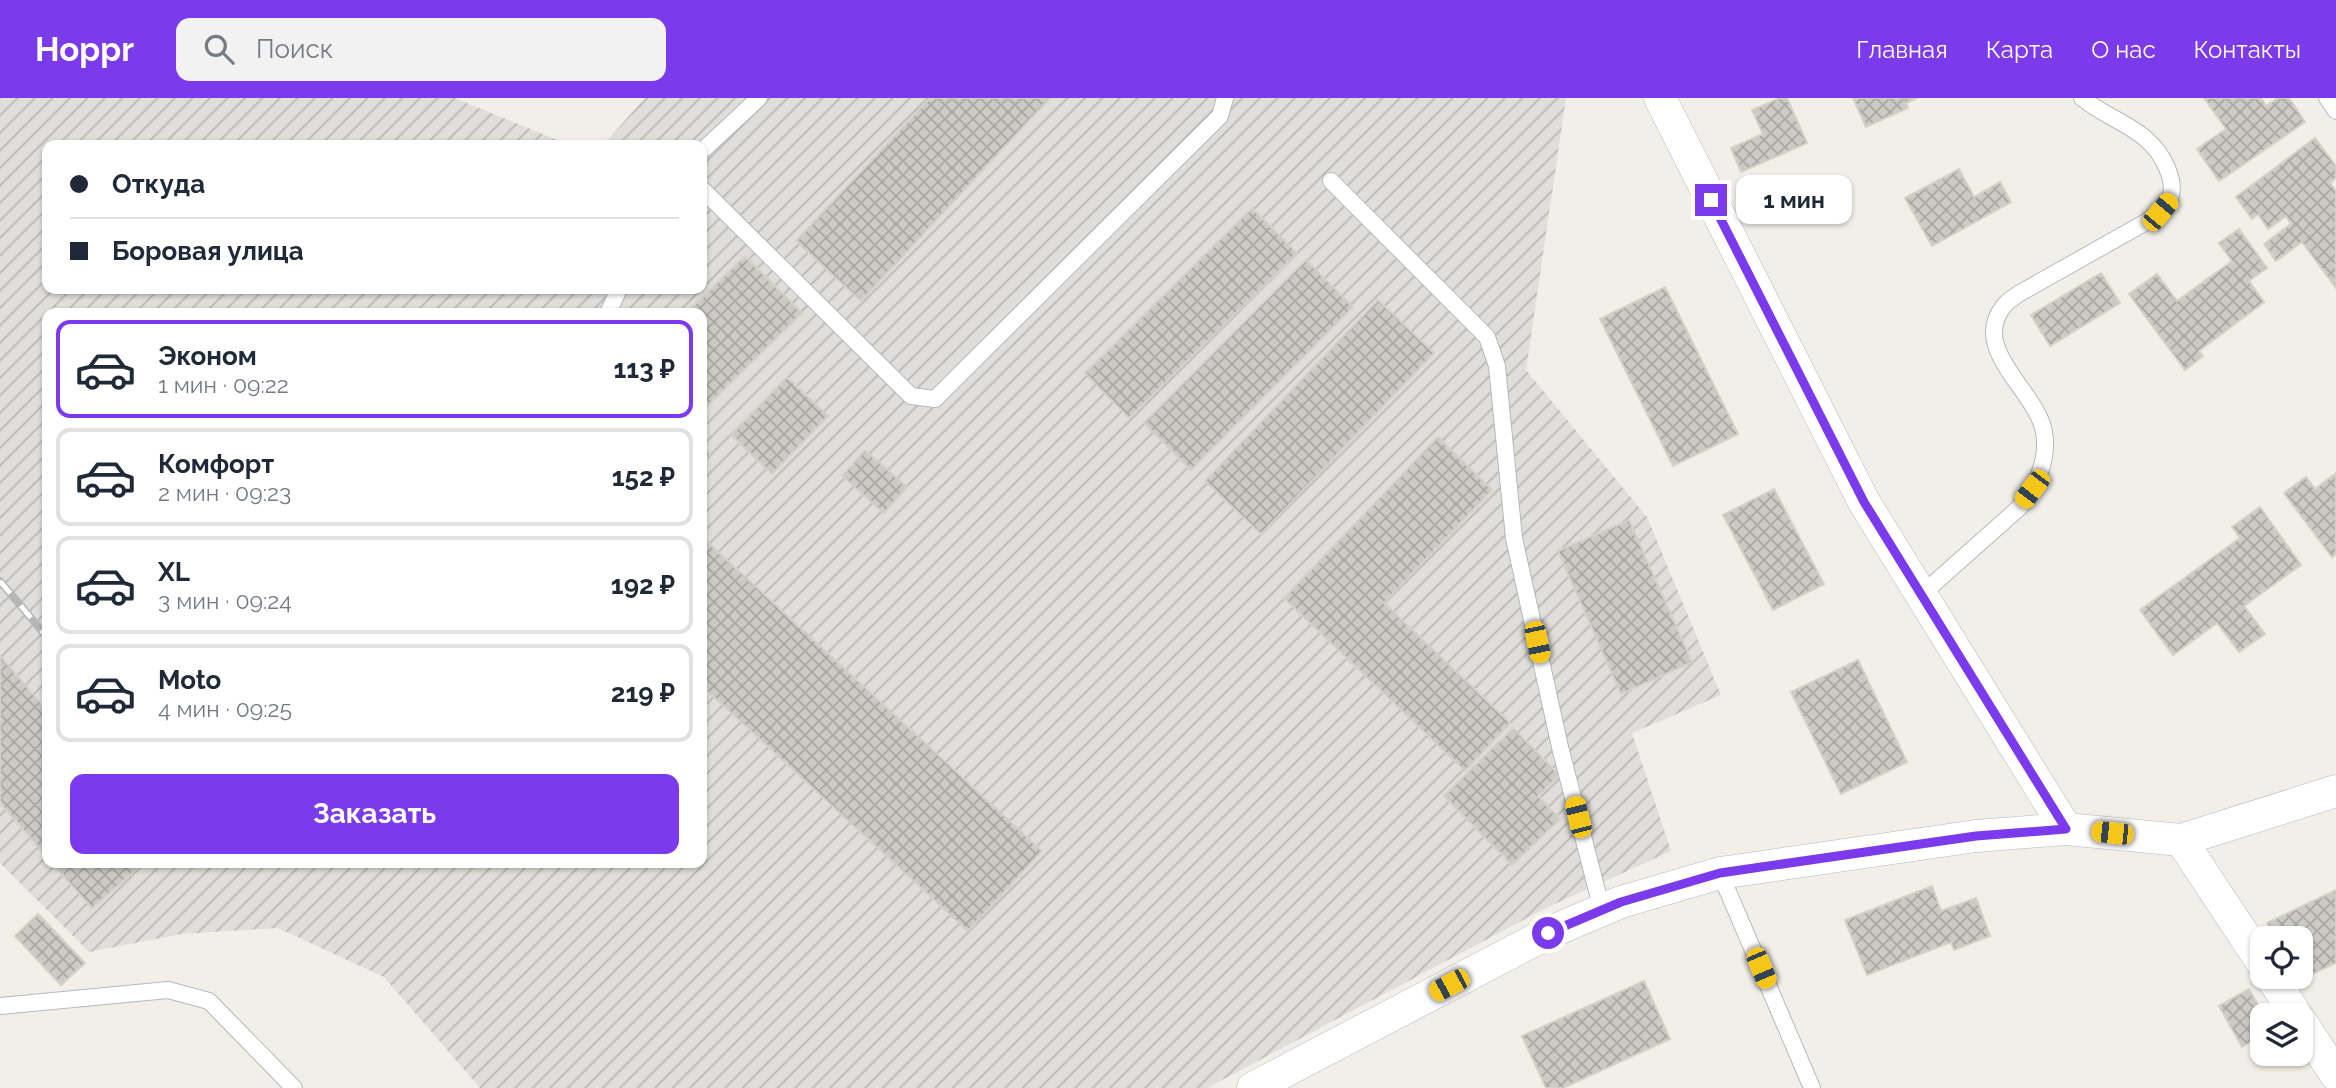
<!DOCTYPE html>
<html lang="ru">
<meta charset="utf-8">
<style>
body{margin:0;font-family:Raleway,sans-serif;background:#f2f2f3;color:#1f2937;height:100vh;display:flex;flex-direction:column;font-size:26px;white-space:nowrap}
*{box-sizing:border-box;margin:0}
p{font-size:23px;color:#747a83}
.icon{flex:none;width:38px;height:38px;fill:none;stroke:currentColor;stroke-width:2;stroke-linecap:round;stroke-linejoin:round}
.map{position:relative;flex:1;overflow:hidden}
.sheet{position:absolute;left:42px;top:210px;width:665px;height:560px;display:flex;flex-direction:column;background:#fff;border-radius:14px;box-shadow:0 2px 5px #0004}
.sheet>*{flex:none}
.guide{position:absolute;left:42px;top:42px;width:665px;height:154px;border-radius:14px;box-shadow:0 2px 5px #0004;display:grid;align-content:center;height:154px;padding:0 28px;background:#fff}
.controls{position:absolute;left:2250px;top:828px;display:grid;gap:14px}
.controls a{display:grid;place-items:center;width:63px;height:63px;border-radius:14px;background:#fff;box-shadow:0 2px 5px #0004;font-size:35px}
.end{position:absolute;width:32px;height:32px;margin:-16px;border:9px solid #7c3aed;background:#fff;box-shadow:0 0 0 4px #fff}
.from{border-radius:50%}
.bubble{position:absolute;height:49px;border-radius:14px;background:#fff;box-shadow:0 2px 5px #0004;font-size:23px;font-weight:700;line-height:49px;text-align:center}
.car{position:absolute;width:21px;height:42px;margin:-21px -10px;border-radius:9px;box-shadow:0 0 5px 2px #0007;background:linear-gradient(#f5c518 24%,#345 0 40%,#f5c518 0 76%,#345 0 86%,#f5c518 0)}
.guide b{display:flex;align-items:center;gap:24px;height:66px;font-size:26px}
.guide b+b{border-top:2px solid #e0e1e3}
.guide i{width:18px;height:18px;background:#1f2937}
ul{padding:12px 0 0;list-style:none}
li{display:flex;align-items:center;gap:21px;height:98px;margin:0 14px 10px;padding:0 14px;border:4px solid #e0e1e3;border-radius:14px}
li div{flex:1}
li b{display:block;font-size:26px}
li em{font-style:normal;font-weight:700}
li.current{border-color:#7c3aed}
li>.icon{width:63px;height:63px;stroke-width:1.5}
.primary-button{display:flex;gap:14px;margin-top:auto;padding:14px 28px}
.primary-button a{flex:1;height:80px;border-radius:14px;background:#7c3aed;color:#fff;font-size:28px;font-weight:700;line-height:80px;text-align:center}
header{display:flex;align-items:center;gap:42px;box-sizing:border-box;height:98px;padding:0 35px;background:#7c3aed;color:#fff}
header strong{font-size:33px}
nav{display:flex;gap:38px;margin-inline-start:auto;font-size:24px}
.search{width:490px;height:63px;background:#f2f2f3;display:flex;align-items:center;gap:18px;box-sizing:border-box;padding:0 24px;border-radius:14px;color:#747a83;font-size:26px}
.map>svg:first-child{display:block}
.industrial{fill:url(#industrial-furrows);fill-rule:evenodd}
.building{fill:url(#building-cross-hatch);stroke:#d6d1c6;stroke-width:2}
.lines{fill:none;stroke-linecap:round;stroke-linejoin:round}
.service-casing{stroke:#b5b8bc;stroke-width:18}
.minor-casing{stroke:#b5b8bc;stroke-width:33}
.service{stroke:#fff;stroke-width:16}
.minor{stroke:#fff;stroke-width:32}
.rail-casing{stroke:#b6b7b8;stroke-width:8}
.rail{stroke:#fff;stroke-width:5;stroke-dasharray:16;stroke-linecap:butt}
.route{stroke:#7c3aed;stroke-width:9}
</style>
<header>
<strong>Hoppr</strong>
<div class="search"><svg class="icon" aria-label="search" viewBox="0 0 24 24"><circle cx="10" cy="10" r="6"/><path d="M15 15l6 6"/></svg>Поиск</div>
<nav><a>Главная</a><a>Карта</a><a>О нас</a><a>Контакты</a></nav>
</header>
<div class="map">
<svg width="2336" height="990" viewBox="0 0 2336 990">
<defs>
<pattern id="industrial-furrows" width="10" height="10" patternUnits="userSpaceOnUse" patternTransform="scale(1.75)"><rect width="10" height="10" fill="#e0deda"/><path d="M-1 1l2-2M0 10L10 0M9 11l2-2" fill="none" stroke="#b9b8b5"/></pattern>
<pattern id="building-cross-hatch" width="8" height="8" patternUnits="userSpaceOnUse" patternTransform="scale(1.75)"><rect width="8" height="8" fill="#cccac5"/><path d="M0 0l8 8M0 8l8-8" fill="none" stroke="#a9a8a4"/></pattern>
</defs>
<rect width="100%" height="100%" fill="#f1efe8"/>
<!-- industrial -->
<path class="industrial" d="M0,0H455L569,47H47V191H702V47H603L645,0H1566L1526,272L1647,419L1721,597L1632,635L1671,753L1546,810L1207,990H480L384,879L278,830L181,836L89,854L0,765ZM47,215H702V765H47Z"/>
<!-- building -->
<g class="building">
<path d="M930,0H1050L861,203L796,143Z"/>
<path d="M1780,0H1787L1807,45L1741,74L1731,50L1763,36L1752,12Z"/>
<path d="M1853,0H1917L1906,5L1908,10L1866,29Z"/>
<path d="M2204,0H2261L2266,8L2278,0H2289L2305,24L2219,83L2197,51L2226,31Z"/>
<path d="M2315,40L2336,68V80L2330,85L2336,93V190L2302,144L2276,163L2264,146L2291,126L2286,118L2268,131L2258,116L2252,121L2236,99Z"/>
<path d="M1959,71L1974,99L2000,84L2011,104L1932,148L1905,100Z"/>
<path d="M1252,110L1297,155L1129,320L1085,275Z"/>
<path d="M2239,131L2267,170L2249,183L2264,204L2199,253L2203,258L2185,272L2129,196L2157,176L2177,203L2232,163L2219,145Z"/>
<path d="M745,158L802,215L702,313V215H686Z"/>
<path d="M1306,162L1353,209L1191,372L1144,325Z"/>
<path d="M2101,175L2120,205L2050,248L2031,217Z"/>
<path d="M1665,189L1738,336L1673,368L1600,221Z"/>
<path d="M1378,202L1434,255L1261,436L1205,383Z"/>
<path d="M787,279L828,318L772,376L731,337Z"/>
<path d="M1438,339L1492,392L1384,505L1510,625L1465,673L1284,500Z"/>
<path d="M702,348L710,356L702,365Z"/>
<path d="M865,352L907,389L884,415L842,378Z"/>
<path d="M2336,375V456L2332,459L2284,395L2306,379L2315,391Z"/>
<path d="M1774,391L1824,486L1773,512L1723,417Z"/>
<path d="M2260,409L2301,467L2244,508L2265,536L2239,554L2217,525L2173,557L2140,512L2240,440L2232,429Z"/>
<path d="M1629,422L1692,564L1621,596L1558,453Z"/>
<path d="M702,439L1042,753L968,833L702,588Z"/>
<path d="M0,558L47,612V759L0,705Z"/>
<path d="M1858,562L1907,664L1841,696L1791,594Z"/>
<path d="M1513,630L1559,677L1538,698L1560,721L1512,767L1444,698Z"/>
<path d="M52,765H144L92,810Z"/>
<path d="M1932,788L1941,813L1976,800L1990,838L1954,852L1951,844L1867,877L1845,822Z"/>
<path d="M2336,792V865L2295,884L2292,878H2301V840H2274L2267,825Z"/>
<path d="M38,816L85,865L61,887L15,838Z"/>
<path d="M1644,883L1670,941L1563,990H1546L1522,938Z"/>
<path d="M2249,891L2264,917L2263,937L2242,949L2219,908Z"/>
</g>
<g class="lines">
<defs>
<g id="service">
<path d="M2327,0L2336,13"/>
<path d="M702,53L759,0"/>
<path d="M1331,83L1487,239L1497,268L1514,440L1560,649L1602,812"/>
<path d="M702,91L911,298L935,301L1220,18L1225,0"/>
<path d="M608,215L619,191"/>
<path d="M1921,497L2020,409C2036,387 2049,363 2044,334C2037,293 1970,252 2003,209C2007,203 2014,199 2020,195L2146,124C2154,118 2166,111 2170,101C2177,82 2162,55 2147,42C2129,25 2102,17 2082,0"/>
<path d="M1720,775L1812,990"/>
<path d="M0,908L168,892L209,903L294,990"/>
</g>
<g id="minor">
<path d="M1660,0L1864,404L2066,731"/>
<path d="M2181,742L2263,866"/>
<path d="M2271,878L2296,917"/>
<path d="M2301,924L2336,977"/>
<path d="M1253,990L1548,835L1621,804L1720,775L1976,738L2066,731L2181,742L2336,693"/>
</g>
</defs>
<!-- service casing -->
<use href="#service" class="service-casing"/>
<!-- minor casing -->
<use href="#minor" class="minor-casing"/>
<!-- service -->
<use href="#service" class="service"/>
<!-- minor -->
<use href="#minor" class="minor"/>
<defs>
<path id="rail" d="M0,483L47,539"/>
</defs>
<!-- rail casing -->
<use href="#rail" class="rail-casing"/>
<!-- rail -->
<use href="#rail" class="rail"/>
</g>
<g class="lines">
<!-- route -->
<path class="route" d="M1548,835L1621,804L1720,775L1976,738L2066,731L1864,404L1711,102"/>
</g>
</svg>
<div class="controls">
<a><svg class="icon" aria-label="locate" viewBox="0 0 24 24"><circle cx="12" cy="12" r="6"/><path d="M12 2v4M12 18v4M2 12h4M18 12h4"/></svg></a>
<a><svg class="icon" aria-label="layers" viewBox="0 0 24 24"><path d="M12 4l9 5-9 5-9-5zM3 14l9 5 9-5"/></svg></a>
</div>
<i class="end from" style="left:1548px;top:835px"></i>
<i class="end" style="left:1711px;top:102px"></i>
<div class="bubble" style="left:1736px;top:77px;width:116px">1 мин</div>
<i class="car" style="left:2160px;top:114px;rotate:40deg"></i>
<i class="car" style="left:2032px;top:391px;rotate:217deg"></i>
<i class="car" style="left:1537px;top:544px;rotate:168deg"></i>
<i class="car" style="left:1578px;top:719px;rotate:346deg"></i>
<i class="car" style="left:2112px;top:735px;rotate:276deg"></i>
<i class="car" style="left:1761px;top:870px;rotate:157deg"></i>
<i class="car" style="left:1449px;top:887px;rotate:242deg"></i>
<div class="guide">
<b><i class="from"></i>Откуда</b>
<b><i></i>Боровая улица</b>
</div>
<section class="sheet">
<ul>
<li class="current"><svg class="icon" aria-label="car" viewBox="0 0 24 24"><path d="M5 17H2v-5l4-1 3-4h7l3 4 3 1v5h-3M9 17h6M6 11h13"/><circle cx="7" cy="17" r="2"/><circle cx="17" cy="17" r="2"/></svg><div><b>Эконом</b><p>1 мин · 09:22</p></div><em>113 ₽</em></li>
<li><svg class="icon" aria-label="car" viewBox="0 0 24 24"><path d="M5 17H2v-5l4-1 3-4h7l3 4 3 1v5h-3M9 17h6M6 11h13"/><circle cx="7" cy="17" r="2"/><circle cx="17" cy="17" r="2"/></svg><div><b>Комфорт</b><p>2 мин · 09:23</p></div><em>152 ₽</em></li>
<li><svg class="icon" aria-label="car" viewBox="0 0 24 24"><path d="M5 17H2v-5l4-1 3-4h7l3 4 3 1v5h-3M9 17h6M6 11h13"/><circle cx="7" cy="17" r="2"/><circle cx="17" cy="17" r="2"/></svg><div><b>XL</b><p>3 мин · 09:24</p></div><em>192 ₽</em></li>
<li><svg class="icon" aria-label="car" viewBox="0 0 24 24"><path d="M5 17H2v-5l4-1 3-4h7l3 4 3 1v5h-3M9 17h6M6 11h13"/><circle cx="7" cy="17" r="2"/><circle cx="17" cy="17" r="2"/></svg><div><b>Moto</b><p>4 мин · 09:25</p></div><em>219 ₽</em></li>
</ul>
<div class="primary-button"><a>Заказать</a></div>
</section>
</div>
